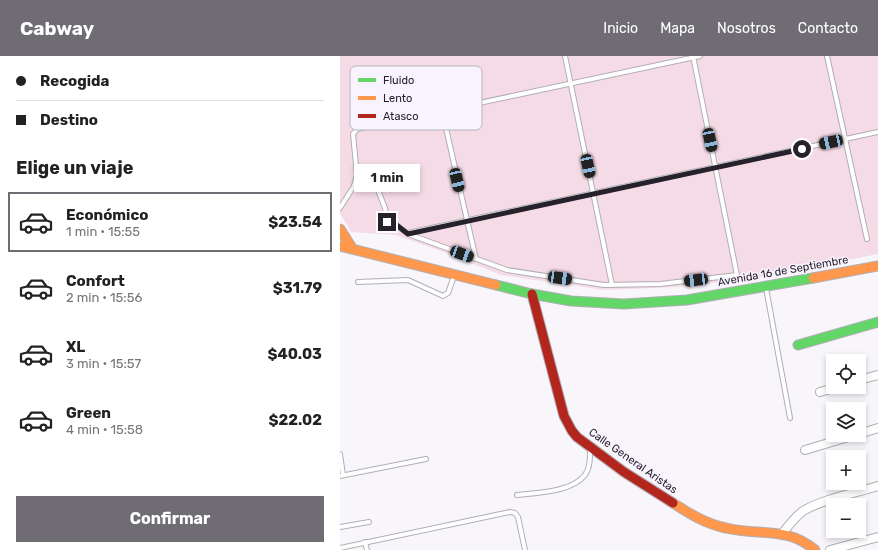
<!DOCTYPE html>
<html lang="es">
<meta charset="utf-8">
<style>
body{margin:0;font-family:Rubik,sans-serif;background:#f2f2f2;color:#222;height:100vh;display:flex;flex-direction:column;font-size:15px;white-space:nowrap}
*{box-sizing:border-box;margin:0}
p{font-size:13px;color:#767676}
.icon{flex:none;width:22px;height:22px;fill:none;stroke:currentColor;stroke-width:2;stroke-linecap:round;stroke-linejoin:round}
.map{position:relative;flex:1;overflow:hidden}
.panel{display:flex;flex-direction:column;background:#fff;width:340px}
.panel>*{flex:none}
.top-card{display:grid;align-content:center;height:88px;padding:0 16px;background:#fff}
.buttons{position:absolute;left:486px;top:298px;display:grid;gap:8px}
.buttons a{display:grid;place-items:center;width:40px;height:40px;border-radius:0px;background:#fff;box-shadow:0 2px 6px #0003;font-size:20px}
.end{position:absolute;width:18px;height:18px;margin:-9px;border:5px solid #26212b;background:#fff;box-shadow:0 0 0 2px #fff}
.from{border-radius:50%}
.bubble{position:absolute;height:28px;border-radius:0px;background:#fff;box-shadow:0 2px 6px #0003;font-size:13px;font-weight:700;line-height:28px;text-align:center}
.car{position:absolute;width:12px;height:24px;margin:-12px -6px;border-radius:5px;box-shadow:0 0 3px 1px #0007;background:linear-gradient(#222 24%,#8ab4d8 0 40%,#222 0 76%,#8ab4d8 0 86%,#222 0)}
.top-card b{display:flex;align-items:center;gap:14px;height:38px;font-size:15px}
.top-card b+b{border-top:1px solid #e0e0e0}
.top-card i{width:10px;height:10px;background:#222}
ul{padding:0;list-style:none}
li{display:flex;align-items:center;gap:12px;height:60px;margin:0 8px 6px;padding:0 8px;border:2px solid transparent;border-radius:0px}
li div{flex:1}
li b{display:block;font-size:15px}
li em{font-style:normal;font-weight:700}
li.active{border-color:#706c74}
li>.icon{width:36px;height:36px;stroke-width:1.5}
h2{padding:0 16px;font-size:18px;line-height:48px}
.button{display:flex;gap:8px;margin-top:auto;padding:8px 16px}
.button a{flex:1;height:46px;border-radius:0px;background:#706c74;color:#fff;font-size:16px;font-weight:700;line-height:46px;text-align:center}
header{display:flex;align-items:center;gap:24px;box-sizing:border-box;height:56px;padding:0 20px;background:#706c74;color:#fff}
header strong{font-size:19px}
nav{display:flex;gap:22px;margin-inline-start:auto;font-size:14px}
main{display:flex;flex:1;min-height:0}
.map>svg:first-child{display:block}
.green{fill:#f5dbe6}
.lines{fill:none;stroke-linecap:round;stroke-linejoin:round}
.lane-casing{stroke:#b1aeb5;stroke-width:6}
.street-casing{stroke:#b1aeb5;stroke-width:10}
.fast-casing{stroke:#b1aeb5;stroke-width:11}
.slow-casing{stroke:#b1aeb5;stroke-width:11}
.jam-casing{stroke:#b1aeb5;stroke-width:11}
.lane{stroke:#fefefe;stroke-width:4}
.street{stroke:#fefefe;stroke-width:8}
.fast{stroke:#63d668;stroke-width:9}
.slow{stroke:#ff974d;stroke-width:9}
.jam{stroke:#b3261e;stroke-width:9}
.route{stroke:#26212b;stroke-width:5}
.labels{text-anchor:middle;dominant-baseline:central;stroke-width:3;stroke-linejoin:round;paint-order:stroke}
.street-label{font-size:11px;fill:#26212b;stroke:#f8f3fe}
.key{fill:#f8f3fe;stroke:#b9b4bf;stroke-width:1}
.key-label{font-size:11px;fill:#26212b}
</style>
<header>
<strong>Cabway</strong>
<nav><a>Inicio</a><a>Mapa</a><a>Nosotros</a><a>Contacto</a></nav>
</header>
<main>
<section class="panel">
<div class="top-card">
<b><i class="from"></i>Recogida</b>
<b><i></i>Destino</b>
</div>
<h2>Elige un viaje</h2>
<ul>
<li class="active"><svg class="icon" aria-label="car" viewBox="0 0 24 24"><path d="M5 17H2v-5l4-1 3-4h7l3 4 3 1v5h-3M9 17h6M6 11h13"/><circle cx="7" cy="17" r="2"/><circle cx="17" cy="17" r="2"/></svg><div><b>Económico</b><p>1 min · 15:55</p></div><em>$23.54</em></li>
<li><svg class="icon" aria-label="car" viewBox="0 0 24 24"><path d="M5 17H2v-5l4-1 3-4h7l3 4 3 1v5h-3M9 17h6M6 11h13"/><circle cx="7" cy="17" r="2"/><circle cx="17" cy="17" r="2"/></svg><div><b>Confort</b><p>2 min · 15:56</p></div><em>$31.79</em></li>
<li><svg class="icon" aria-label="car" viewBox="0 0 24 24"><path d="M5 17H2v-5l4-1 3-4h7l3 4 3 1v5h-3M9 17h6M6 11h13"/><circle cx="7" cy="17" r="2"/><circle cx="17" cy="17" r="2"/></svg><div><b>XL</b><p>3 min · 15:57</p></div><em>$40.03</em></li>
<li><svg class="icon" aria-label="car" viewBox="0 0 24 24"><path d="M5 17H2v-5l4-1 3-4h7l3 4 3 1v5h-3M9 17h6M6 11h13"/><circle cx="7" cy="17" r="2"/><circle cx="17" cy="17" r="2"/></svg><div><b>Green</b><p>4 min · 15:58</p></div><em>$22.02</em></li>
</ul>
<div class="button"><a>Confirmar</a></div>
</section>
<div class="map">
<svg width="538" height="494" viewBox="0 0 538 494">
<rect width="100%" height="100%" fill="#f8f6fb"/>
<!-- green -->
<path class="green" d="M0,0H538V198L411,223L337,231L265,234L161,219L109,198L56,179L11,176L0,157Z"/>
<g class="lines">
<defs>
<g id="lane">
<path d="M225,0L272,229"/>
<path d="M487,0L527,183"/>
<path d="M102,55L136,203"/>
<path d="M14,130L36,129L45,152L47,166L54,167L68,178L167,214L264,229L320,228L397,219L353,0"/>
<path d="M0,152L14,130L17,119L13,78L17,73L360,0"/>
<path d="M68,177L538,76"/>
<path d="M18,226L68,224L103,240L108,237L114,220"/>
<path d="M426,232L450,362"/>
<path d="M0,398L3,419"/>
<path d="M0,420L86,403"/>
<path d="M177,439C197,437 232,436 245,419C250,412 250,403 250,395"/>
<path d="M0,471L29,466"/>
<path d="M25,486L27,494"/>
<path d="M0,492L170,456L175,457L178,461L185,494"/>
</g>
<g id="street">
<path d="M519,324L538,319"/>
<path d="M480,336L497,331"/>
<path d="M519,378L538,372"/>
<path d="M465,394L515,379"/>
<path d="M442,478C448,470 455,461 463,455C483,443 515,437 538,430"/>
<path d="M490,494L538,481"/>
</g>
<g id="fast">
<path d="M156,229L192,238L231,245L284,248L347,244L473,222"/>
<path d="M458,289L538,266"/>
</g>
<g id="slow">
<path d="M0,173L12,192"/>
<path d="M0,190L156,229"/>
<path d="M473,222L538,210"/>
<path d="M333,447C350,458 366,468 386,472C419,480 447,470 475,494"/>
</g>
<path id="jam" d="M192,238L224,360L232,375L237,381L284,416L333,447"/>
</defs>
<!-- lane casing -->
<use href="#lane" class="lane-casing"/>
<!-- street casing -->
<use href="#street" class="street-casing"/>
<!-- fast casing -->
<use href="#fast" class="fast-casing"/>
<!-- slow casing -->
<use href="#slow" class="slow-casing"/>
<!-- jam casing -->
<use href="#jam" class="jam-casing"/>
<!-- lane -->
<use href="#lane" class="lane"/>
<!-- street -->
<use href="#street" class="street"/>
<!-- fast -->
<use href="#fast" class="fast"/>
<!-- slow -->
<use href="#slow" class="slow"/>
<!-- jam -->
<use href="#jam" class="jam"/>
</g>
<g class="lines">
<!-- route -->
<path class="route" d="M47,166L54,167L68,178L462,93"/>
</g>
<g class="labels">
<!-- street labels -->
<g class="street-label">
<text transform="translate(443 215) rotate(-10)">Avenida 16 de Septiembre</text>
<text transform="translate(293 405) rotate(35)">Calle General Aristas</text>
</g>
</g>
<!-- legend -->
<rect x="10" y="10" width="132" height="64" rx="6" class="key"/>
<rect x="18" y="22" width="18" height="4" fill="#63d668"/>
<rect x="18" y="40" width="18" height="4" fill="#ff974d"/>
<rect x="18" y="58" width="18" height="4" fill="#b3261e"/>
<g class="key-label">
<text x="43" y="28">Fluido</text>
<text x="43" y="46">Lento</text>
<text x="43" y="64">Atasco</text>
</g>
</svg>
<div class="buttons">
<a><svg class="icon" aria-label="locate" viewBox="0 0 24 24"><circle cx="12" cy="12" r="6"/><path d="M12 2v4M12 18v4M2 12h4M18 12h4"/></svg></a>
<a><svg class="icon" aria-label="layers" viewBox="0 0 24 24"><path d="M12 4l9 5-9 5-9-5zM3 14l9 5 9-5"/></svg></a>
<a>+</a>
<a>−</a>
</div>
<i class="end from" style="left:462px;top:93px"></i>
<i class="end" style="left:47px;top:166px"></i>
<div class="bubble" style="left:14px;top:108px;width:66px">1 min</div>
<i class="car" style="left:370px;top:84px;rotate:168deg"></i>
<i class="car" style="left:491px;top:86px;rotate:258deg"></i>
<i class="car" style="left:248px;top:110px;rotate:168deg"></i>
<i class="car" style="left:117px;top:124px;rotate:167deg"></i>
<i class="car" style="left:122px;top:198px;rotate:110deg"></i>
<i class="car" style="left:220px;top:222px;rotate:98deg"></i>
<i class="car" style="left:356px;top:224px;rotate:263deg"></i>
</div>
</main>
